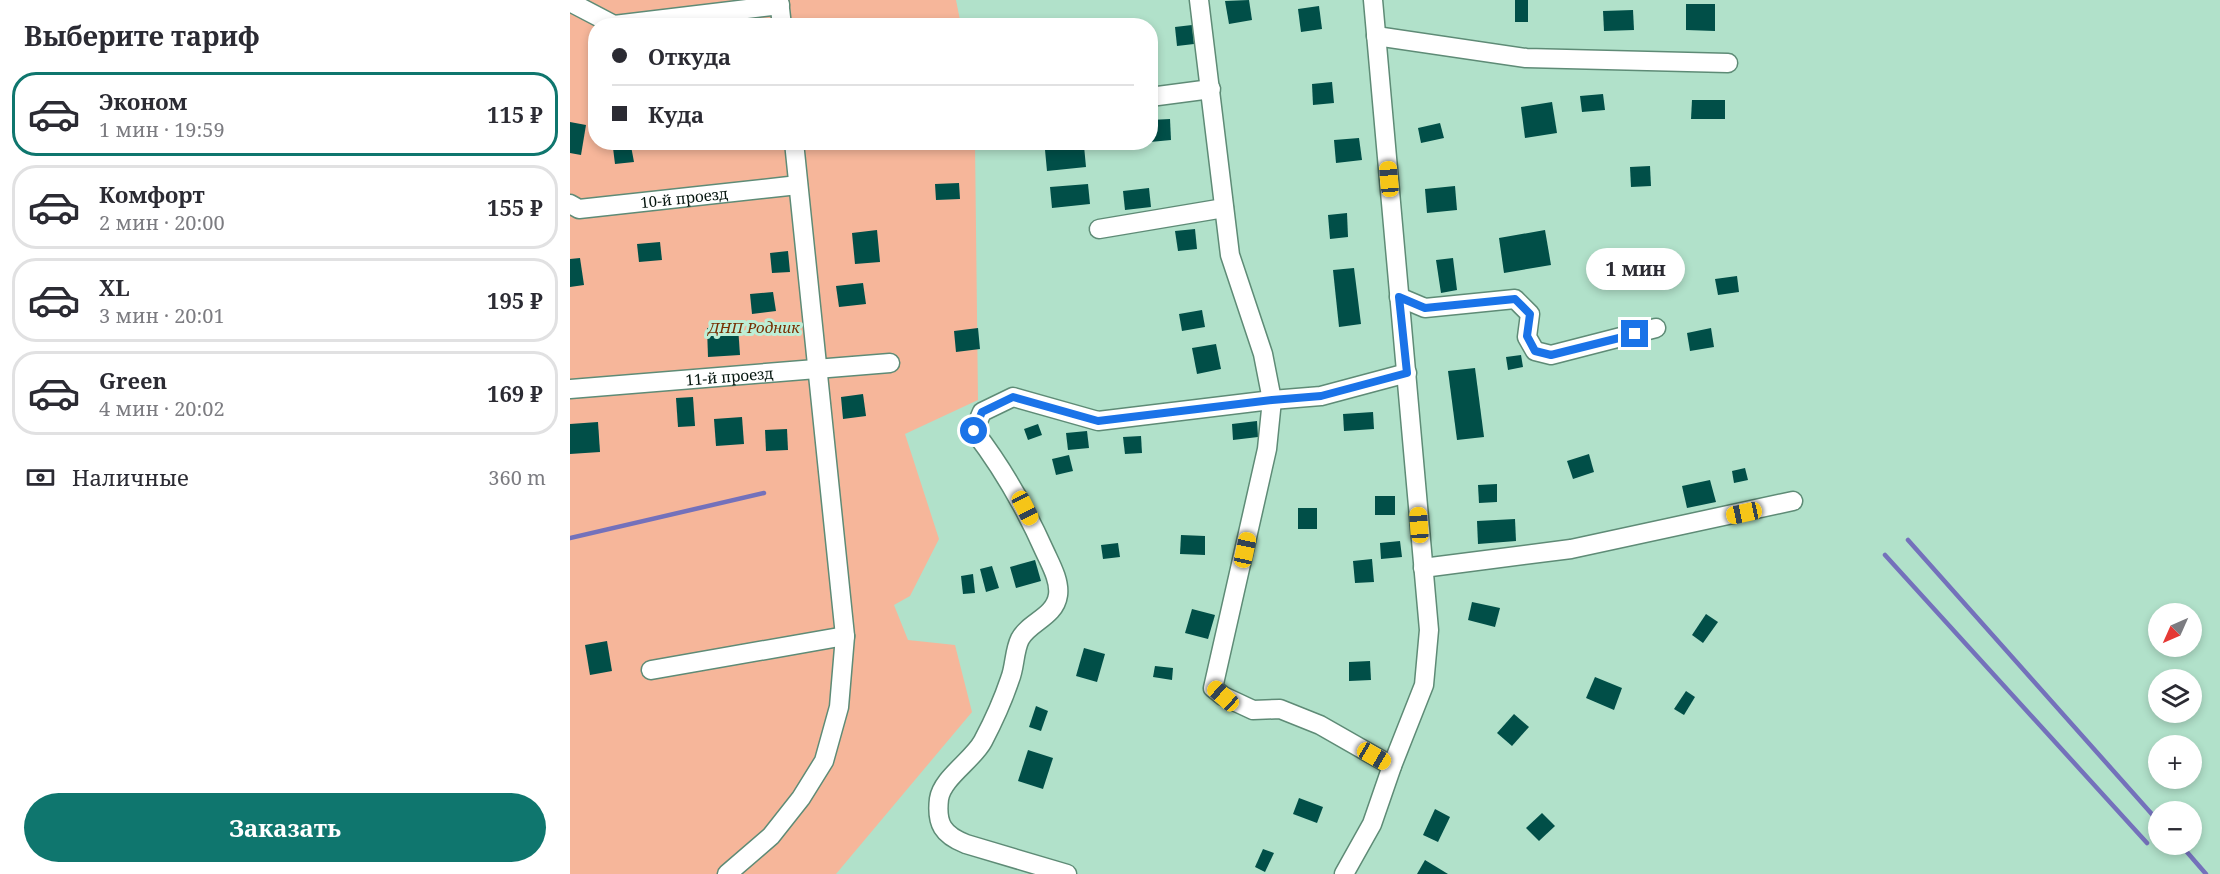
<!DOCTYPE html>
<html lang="ru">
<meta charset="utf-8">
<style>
body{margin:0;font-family:"Noto Serif",serif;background:#f2f2f3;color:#2b2b33;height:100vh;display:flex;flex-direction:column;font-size:22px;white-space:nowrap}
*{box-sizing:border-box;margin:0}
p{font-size:20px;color:#7c7c81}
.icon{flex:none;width:33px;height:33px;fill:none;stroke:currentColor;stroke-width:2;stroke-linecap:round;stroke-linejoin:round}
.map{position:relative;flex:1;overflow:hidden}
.panel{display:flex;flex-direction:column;background:#fff;width:570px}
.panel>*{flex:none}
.hud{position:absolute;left:18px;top:18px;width:570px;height:132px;border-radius:24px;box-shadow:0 3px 9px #0003;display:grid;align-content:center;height:132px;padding:0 24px;background:#fff}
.needle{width:39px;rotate:225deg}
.fabs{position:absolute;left:1578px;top:603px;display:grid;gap:12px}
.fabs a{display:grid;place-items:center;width:54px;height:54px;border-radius:50%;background:#fff;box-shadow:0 3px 9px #0003;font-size:30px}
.end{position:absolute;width:27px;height:27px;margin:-14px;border:8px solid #1a73e8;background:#fff;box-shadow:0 0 0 3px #fff}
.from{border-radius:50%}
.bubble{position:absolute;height:42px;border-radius:21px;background:#fff;box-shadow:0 3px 9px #0003;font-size:20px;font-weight:700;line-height:42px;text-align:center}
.car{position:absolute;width:18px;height:36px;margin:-18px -9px;border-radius:8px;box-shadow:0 0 4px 2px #0007;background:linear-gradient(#f5c518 24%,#345 0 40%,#f5c518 0 76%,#345 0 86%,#f5c518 0)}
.hud b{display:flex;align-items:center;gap:21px;height:57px;font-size:22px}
.hud b+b{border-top:2px solid #e1e1e2}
.hud i{width:15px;height:15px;background:#2b2b33}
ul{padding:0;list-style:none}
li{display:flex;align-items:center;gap:18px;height:84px;margin:0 12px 9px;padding:0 12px;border:3px solid #e1e1e2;border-radius:24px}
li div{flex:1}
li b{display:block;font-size:22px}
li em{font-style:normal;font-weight:700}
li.on{border-color:#0f766e}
li>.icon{width:54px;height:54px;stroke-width:1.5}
h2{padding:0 24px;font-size:27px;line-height:72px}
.pay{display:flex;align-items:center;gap:15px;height:66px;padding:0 24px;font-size:22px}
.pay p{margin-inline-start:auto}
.action{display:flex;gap:12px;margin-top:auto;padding:12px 24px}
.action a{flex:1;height:69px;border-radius:36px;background:#0f766e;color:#fff;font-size:24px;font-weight:700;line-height:69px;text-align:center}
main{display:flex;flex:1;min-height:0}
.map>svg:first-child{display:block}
.green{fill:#f6b69a}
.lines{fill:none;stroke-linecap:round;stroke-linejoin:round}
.stream{stroke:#7471bb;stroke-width:4.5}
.building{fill:#014f48}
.minor-casing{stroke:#5e8b76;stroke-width:21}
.minor{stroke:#fff;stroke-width:18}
.route{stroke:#1a73e8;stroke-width:8}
.labels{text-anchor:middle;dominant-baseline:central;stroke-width:6;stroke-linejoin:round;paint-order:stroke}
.street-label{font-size:15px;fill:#04150e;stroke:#bdeed6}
.park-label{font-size:15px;font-style:italic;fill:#772e02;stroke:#bdeed6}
</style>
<main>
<section class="panel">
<h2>Выберите тариф</h2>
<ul>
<li class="on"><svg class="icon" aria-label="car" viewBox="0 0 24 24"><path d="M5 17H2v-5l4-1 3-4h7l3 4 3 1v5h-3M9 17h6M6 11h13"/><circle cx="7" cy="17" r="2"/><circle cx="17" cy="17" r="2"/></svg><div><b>Эконом</b><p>1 мин · 19:59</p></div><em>115 ₽</em></li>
<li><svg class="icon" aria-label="car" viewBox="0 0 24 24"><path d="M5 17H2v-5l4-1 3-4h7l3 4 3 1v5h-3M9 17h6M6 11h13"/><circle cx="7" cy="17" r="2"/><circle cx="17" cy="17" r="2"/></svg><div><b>Комфорт</b><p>2 мин · 20:00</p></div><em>155 ₽</em></li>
<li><svg class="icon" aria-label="car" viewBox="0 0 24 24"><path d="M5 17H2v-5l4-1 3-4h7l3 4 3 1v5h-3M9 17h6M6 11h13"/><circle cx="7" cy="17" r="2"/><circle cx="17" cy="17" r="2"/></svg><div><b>XL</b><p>3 мин · 20:01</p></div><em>195 ₽</em></li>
<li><svg class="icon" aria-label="car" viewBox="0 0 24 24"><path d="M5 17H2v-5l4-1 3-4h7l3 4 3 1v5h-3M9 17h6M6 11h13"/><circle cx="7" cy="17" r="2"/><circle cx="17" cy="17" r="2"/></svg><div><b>Green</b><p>4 мин · 20:02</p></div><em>169 ₽</em></li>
</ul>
<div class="pay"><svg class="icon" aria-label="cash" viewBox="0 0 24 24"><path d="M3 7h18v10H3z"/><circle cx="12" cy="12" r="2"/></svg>Наличные<p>360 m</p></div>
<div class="action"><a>Заказать</a></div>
</section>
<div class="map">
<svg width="1650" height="874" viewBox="0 0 1650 874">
<rect width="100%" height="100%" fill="#b1e1ca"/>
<!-- green -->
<path class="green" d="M0,0H386L391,25L26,26V142L405,143L408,400L335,434L369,539L340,596L324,605L338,640L385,645L402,712L266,874H0Z"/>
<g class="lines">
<!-- stream -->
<g class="stream">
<path d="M0,538L194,493"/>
<path d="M1338,540L1588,821"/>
<path d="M1315,555L1577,843"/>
<path d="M1610,844L1636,874"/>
</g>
</g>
<!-- building -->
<g class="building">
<path d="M679,0L682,20L659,24L655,1Z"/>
<rect x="945" y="0" width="13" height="22"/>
<path d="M1116,4H1145V31L1116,30Z"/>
<path d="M749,6L752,29L731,32L728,9Z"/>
<path d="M1063,10L1064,30L1034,31L1033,11Z"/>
<path d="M622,25L624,44L607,46L605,27Z"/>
<path d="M762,82L764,103L743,105L742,84Z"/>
<path d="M1033,94L1035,110L1012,112L1010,96Z"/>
<path d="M1122,100H1155V119H1121Z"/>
<path d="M982,102L987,133L955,138L951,107Z"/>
<path d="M600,119L601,140L580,142V120Z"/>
<path d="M0,122L16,125L11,155L0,153Z"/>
<path d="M870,123L874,138L851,143L848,128Z"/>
<path d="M789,138L792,160L766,163L764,140Z"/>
<path d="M61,146L64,162L45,164L43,148Z"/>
<path d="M514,146L516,167L477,171L475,150Z"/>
<path d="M1080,166L1081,186L1061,187L1060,167Z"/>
<path d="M389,183L390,199L366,200L365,184Z"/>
<path d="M518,184L520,204L482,208L480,187Z"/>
<path d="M885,186L887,210L857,213L855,189Z"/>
<path d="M579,188L581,207L555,210L553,191Z"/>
<path d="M777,213L778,237L760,239L758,215Z"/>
<path d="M625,229L627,249L608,251L605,231Z"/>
<path d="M307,230L310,262L285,264L282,233Z"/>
<path d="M975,230L981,265L934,273L929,238Z"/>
<path d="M90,242L92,260L69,262L67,244Z"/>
<path d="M218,251L220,272L202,273L200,253Z"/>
<path d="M10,258L14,285L0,287V259Z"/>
<path d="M883,258L887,290L871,293L866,260Z"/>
<path d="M784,268L791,324L769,327L763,270Z"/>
<path d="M1167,276L1169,292L1148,295L1145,279Z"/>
<path d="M293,283L296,304L269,307L266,286Z"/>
<path d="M203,292L206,311L182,314L180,294Z"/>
<path d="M632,310L635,327L612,331L609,314Z"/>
<path d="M168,326L170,355L138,357L137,328Z"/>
<path d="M408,328L410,349L386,352L384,331Z"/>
<path d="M1141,328L1144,347L1120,351L1117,333Z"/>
<path d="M646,344L651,369L627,374L622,348Z"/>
<path d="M951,355L953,367L938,370L936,357Z"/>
<path d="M905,368L914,437L887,440L878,371Z"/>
<path d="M293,394L296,416L273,419L271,397Z"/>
<path d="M123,397L125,426L108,427L106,398Z"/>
<path d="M803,412L804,429L774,431L773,414Z"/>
<path d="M172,417L174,444L146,446L144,419Z"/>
<path d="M687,421L688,437L663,440L662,424Z"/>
<path d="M28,422L30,452L0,454V424Z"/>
<path d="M468,424L472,435L458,440L454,429Z"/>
<path d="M217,429L218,450L196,451L195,430Z"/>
<path d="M517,431L519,448L498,450L496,433Z"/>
<path d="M571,436L572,453L555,454L553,437Z"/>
<path d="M1019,454L1024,472L1003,479L997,461Z"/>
<path d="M499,455L503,471L486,475L482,459Z"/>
<path d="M1175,468L1178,480L1164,483L1162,471Z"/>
<path d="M1140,480L1146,502L1117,508L1112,486Z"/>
<path d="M927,484V502L909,503L908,485Z"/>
<rect x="805" y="496" width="20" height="19"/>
<rect x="728" y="508" width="19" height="21"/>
<path d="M945,519L946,541L908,544L907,521Z"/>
<path d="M611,535L635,536V555L610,554Z"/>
<path d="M830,541L832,557L811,559L810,543Z"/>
<path d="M548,543L550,557L533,559L531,545Z"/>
<path d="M802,559L804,582L785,583L783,561Z"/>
<path d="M465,560L471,581L446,588L440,567Z"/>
<path d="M422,566L429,588L416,592L410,569Z"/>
<path d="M403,574L405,593L393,594L391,576Z"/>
<path d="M902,602L930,608L925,627L898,620Z"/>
<path d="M622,609L645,615L638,639L615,633Z"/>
<path d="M1136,614L1148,622L1133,643L1122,635Z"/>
<path d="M37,641L42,671L20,675L15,645Z"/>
<path d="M514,648L535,654L527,682L506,676Z"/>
<path d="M800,661L801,680L779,681V662Z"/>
<path d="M585,666L603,668L602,680L583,677Z"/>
<path d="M1025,677L1052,688L1044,710L1016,698Z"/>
<path d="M1116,691L1125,697L1114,715L1104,709Z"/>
<path d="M466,706L478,711L471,731L459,727Z"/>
<path d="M944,714L959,727L942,746L927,733Z"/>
<path d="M458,750L483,758L473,789L448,781Z"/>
<path d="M729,798L753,807L747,823L723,814Z"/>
<path d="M865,809L880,817L868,842L853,835Z"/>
<path d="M972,813L985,826L969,841L956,828Z"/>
<path d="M693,849L704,853L695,872L685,867Z"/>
<path d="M855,860L878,874H847Z"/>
</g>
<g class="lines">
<defs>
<g id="minor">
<path d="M209,0L212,26"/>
<path d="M629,0L660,255L693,354L702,400L697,449L643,688L653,696L683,710L710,709L750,725L822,766"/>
<path d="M0,2L44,25L210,5"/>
<path d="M806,36L956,58L1158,63"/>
<path d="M580,97L641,89"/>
<path id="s1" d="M0,204L9,209L228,185"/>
<path d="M529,229L654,208"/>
<path d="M829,297L855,308L945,299L960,314L957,337L965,351L981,355L1086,328"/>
<path id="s2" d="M0,389L320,363"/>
<path d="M853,568L1001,549L1223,501"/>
<path d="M81,670L275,636"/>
<path d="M157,874L201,836L231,798L254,761L269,707L275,636L224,142"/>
<path d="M497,874L396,844C373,835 366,824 369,799C372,778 403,760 413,741C423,722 433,700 440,679C445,667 444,651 450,639C459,622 485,617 488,595C490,581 481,565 475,552C455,507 434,470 404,431L412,412L443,397L528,421L702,400L751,396L837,373"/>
<path d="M774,874L802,824L822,766L854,685L859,630L803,0"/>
</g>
</defs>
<!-- minor casing -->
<use href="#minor" class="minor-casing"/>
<!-- minor -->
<use href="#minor" class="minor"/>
</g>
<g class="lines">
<!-- route -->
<path class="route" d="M404,431L412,412L443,397L528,421L702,400L751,396L837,373L829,297L855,308L945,299L960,314L957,336L965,351L981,355L1065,334"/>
</g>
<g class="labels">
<!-- street labels -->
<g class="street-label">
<text stroke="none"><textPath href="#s1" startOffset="116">10-й проезд</textPath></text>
<text stroke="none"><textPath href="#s2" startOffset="160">11-й проезд</textPath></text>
</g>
<!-- park labels -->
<g class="park-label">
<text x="184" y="327">ДНП Родник</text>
</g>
</g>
</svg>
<div class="fabs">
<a><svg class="needle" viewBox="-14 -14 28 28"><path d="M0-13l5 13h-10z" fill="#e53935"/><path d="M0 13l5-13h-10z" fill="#7c7c81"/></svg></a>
<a><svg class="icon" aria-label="layers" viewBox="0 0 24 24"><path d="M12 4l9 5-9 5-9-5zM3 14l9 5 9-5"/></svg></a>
<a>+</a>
<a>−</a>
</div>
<i class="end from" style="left:404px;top:431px"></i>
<i class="end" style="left:1065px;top:334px"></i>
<div class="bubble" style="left:1016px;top:248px;width:99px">1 мин</div>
<i class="car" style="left:819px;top:179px;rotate:355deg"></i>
<i class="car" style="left:455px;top:508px;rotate:153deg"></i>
<i class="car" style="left:1174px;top:513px;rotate:258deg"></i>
<i class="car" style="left:849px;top:525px;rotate:356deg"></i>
<i class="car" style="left:675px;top:550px;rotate:12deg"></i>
<i class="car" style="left:653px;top:696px;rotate:312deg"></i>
<i class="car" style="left:804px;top:756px;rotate:120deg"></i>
<div class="hud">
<b><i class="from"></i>Откуда</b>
<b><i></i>Куда</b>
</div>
</div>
</main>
